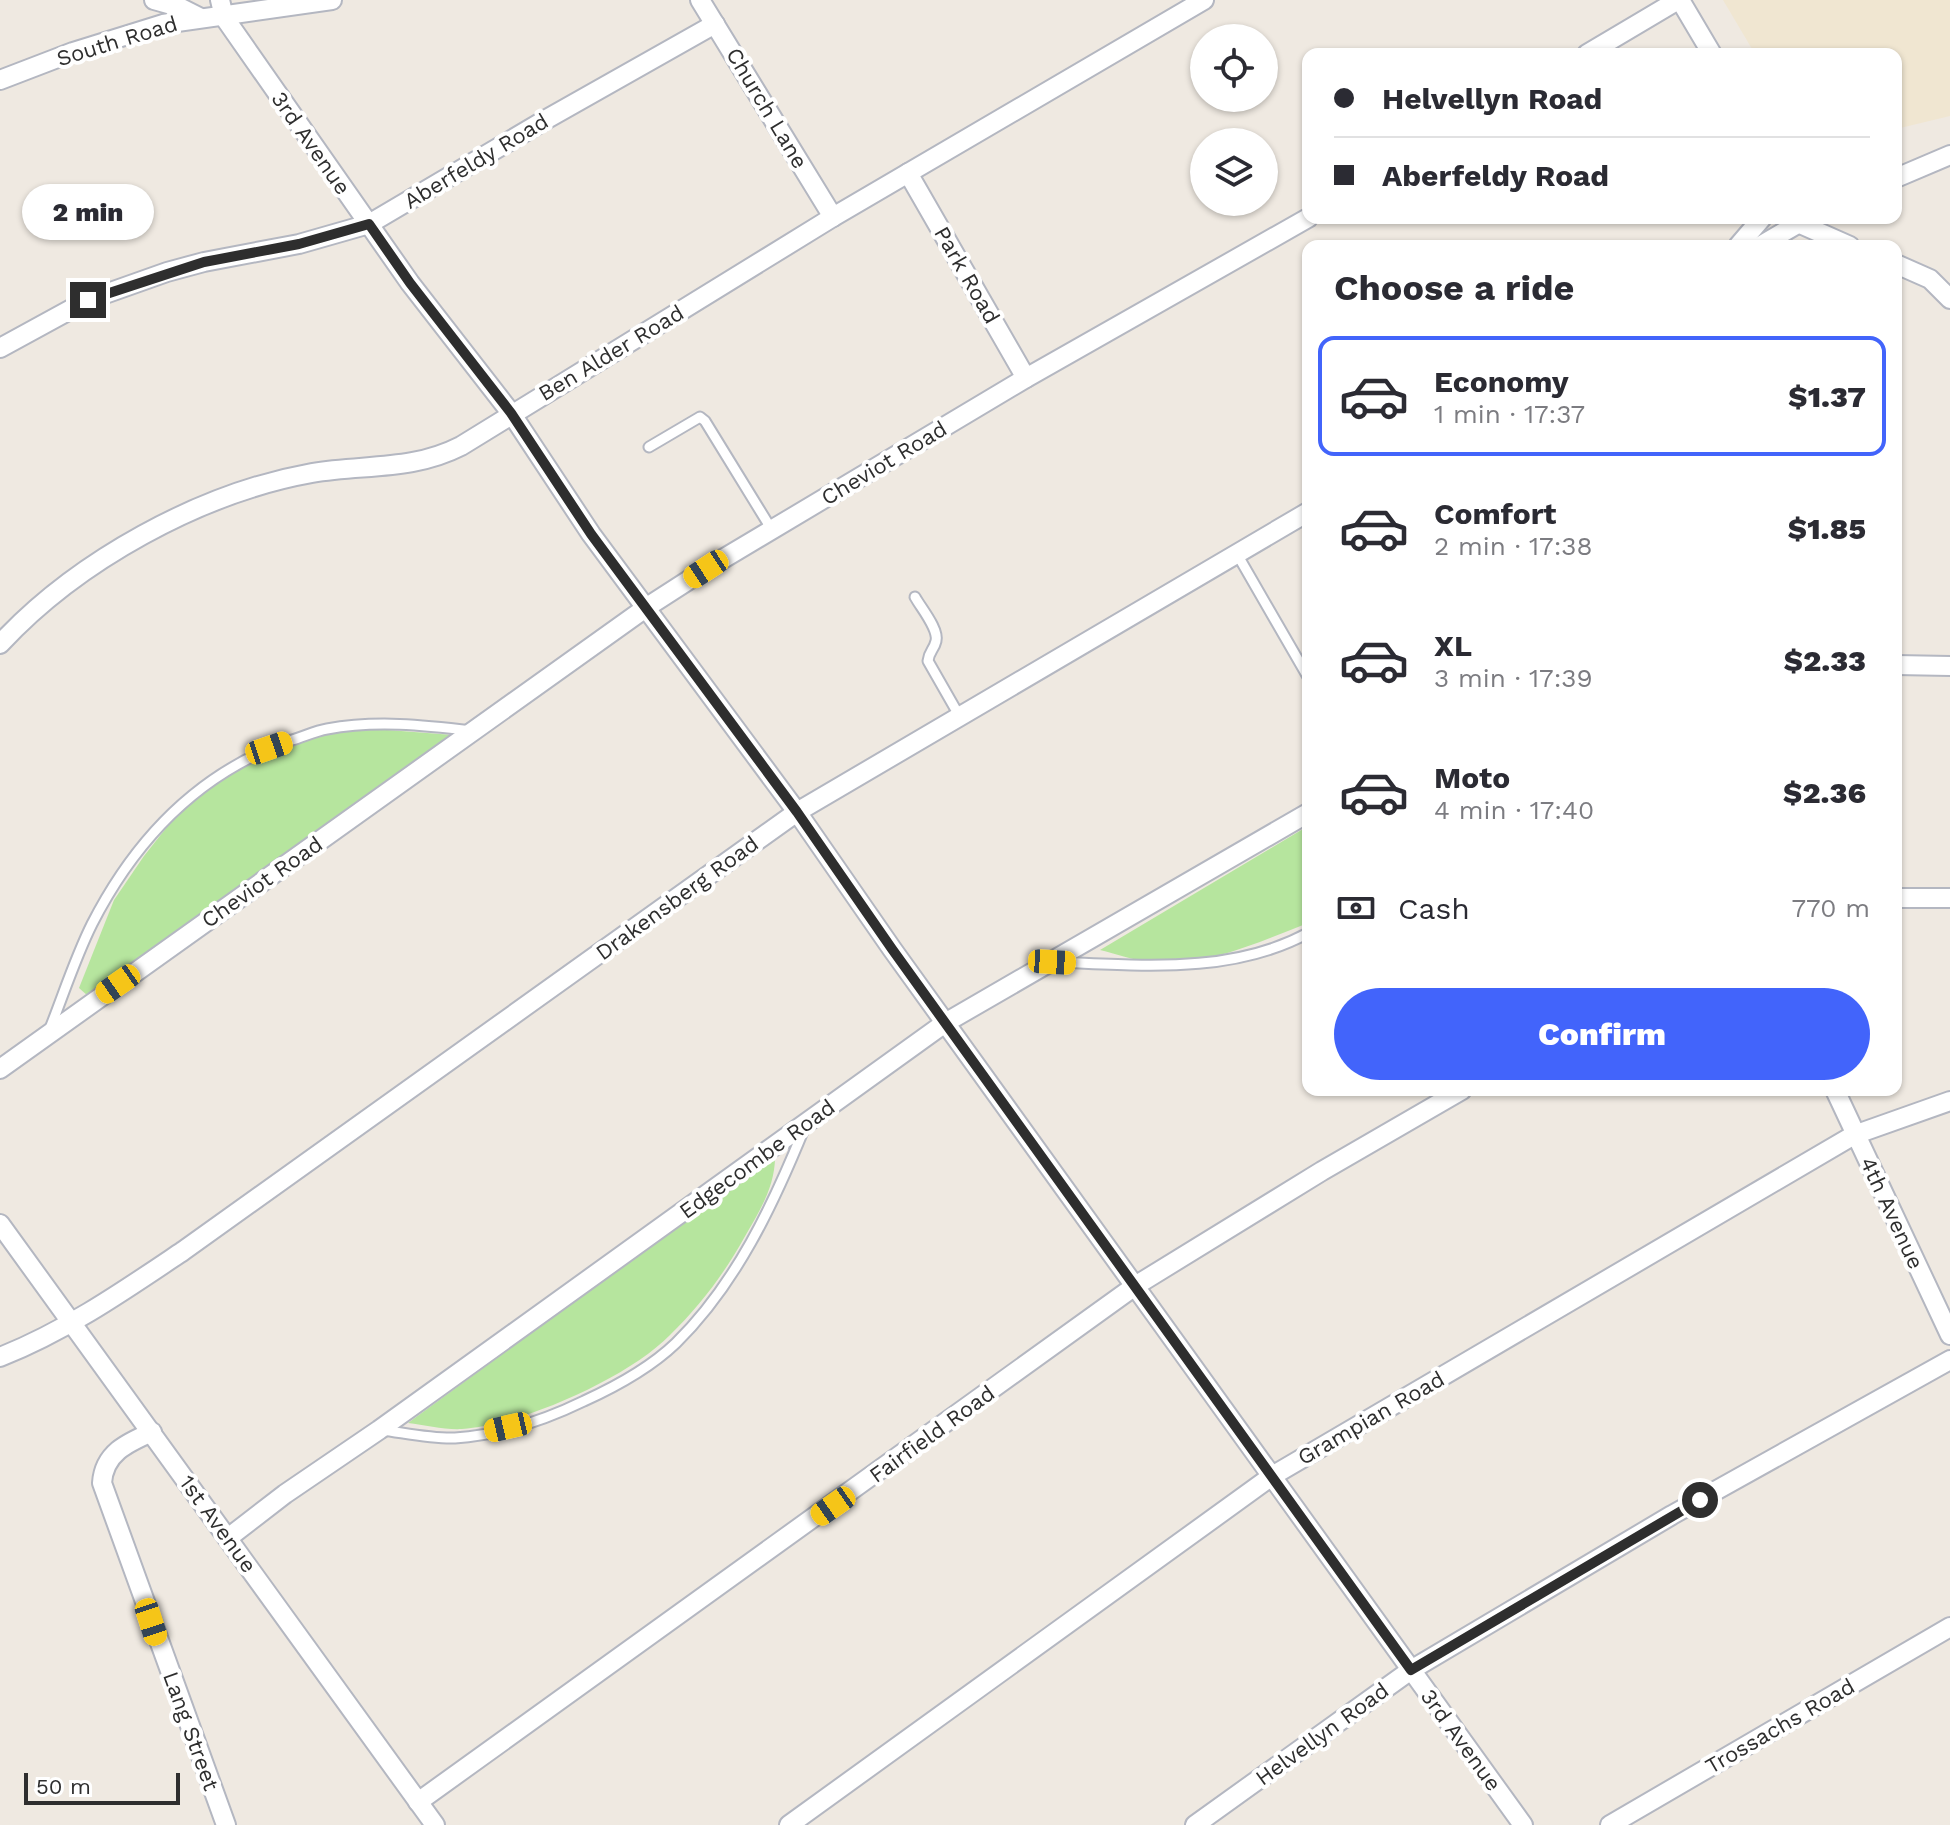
<!DOCTYPE html>
<meta charset="utf-8">
<style>
body{margin:0;font-family:"Work Sans",sans-serif;background:#f7f7f7;color:#2b2b33;height:100vh;display:flex;flex-direction:column;font-size:30px;white-space:nowrap}
*{box-sizing:border-box;margin:0}
p{font-size:26px;color:#7c7c81}
.icon{flex:none;width:44px;height:44px;fill:none;stroke:currentColor;stroke-width:2;stroke-linecap:round;stroke-linejoin:round}
.map{position:relative;flex:1;overflow:hidden}
.panel{position:absolute;left:1302px;top:240px;width:600px;height:856px;display:flex;flex-direction:column;background:#fff;border-radius:16px;box-shadow:0 2px 6px #0004}
.panel>*{flex:none}
.hud{position:absolute;left:1302px;top:48px;width:600px;height:176px;border-radius:16px;box-shadow:0 2px 6px #0004;display:grid;align-content:center;height:176px;padding:0 32px;background:#fff}
.fabs{position:absolute;left:1190px;top:24px;display:grid;gap:16px}
.fabs a{display:grid;place-items:center;width:88px;height:88px;border-radius:50%;background:#fff;box-shadow:0 2px 6px #0004;font-size:40px}
.scale{position:absolute;left:24px;bottom:20px;width:156px;box-sizing:border-box;padding-left:8px;border:4px solid #2e2e2e;border-top:0;font-size:22px;line-height:28px;white-space:nowrap;color:#2e2e2e;-webkit-text-stroke:6px #fff;paint-order:stroke}
.end{position:absolute;width:36px;height:36px;margin:-18px;border:10px solid #2e2e2e;background:#fff;box-shadow:0 0 0 4px #fff}
.from{border-radius:50%}
.bubble{position:absolute;height:56px;border-radius:28px;background:#fff;box-shadow:0 2px 6px #0004;font-size:26px;font-weight:800;line-height:56px;text-align:center}
.car{position:absolute;width:24px;height:48px;margin:-24px -12px;border-radius:10px;box-shadow:0 0 6px 2px #0007;background:linear-gradient(#f5c518 24%,#345 0 40%,#f5c518 0 76%,#345 0 86%,#f5c518 0)}
.hud b{display:flex;align-items:center;gap:28px;height:76px;font-size:30px}
.hud b+b{border-top:2px solid #e1e1e2}
.hud i{width:20px;height:20px;background:#2b2b33}
ul{padding:0;list-style:none}
li{display:flex;align-items:center;gap:24px;height:120px;margin:0 16px 12px;padding:0 16px;border:4px solid transparent;border-radius:16px}
li div{flex:1}
li b{display:block;font-size:30px}
li em{font-style:normal;font-weight:800}
li.current{border-color:#4264fb}
li>.icon{width:72px;height:72px;stroke-width:1.5}
h2{padding:0 32px;font-size:36px;line-height:96px}
.pay{display:flex;align-items:center;gap:20px;height:88px;padding:0 32px;font-size:30px}
.pay p{margin-inline-start:auto}
.primary-button{display:flex;gap:16px;margin-top:auto;padding:16px 32px}
.primary-button a{flex:1;height:92px;border-radius:48px;background:#4264fb;color:#fff;font-size:32px;font-weight:800;line-height:92px;text-align:center}
.map>svg:first-child{display:block}
.education{fill:#f0e6d1}
.green{fill:#b6e59e}
.lines{fill:none;stroke-linecap:round;stroke-linejoin:round}
.lane-casing{stroke:#b4b7c1;stroke-width:13}
.street-casing{stroke:#b4b7c1;stroke-width:22}
.lane{stroke:#fff;stroke-width:9}
.street{stroke:#fff;stroke-width:18}
.route{stroke:#2e2e2e;stroke-width:10}
.labels{text-anchor:middle;dominant-baseline:central;stroke-width:8;stroke-linejoin:round;paint-order:stroke}
.street-label{font-size:22px;fill:#2e2e2e;stroke:#fff}
</style>
<div class="map">
<svg width="1950" height="1825" viewBox="0 0 1950 1825">
<rect width="100%" height="100%" fill="#efe9e1"/>
<!-- education -->
<path class="education" d="M1723,0H1950V116L1896,129V54H1755Z"/>
<!-- green -->
<g class="green">
<path d="M349,727L453,735L88,996L79,988L114,900L144,856L189,799L236,767L300,737Z"/>
<path d="M1308,826V923C1259,942 1204,968 1150,962C1133,960 1116,954 1100,950Z"/>
<path d="M775,1154C776,1186 759,1212 744,1238C724,1274 699,1307 670,1335C628,1378 522,1425 462,1429C445,1430 425,1425 408,1423Z"/>
</g>
<g class="lines">
<defs>
<g id="lane">
<path d="M649,447L700,417L705,421L772,530"/>
<path d="M1237,554L1308,677"/>
<path d="M915,597C921,608 939,629 936,641C934,650 929,651 928,661L960,717"/>
<path d="M1055,962C1139,965 1231,975 1308,933"/>
<path d="M49,1031C63,996 75,958 92,924C136,838 199,772 292,740C303,737 315,731 327,729C375,720 424,725 472,731"/>
<path d="M382,1430C405,1433 432,1439 455,1438C499,1435 545,1420 584,1401C617,1386 650,1368 676,1343C736,1284 773,1205 804,1129"/>
</g>
<g id="street">
<path d="M154,0L179,7L199,17"/>
<path d="M220,0L224,17L410,283L511,413L591,534L797,812L892,949L1523,1825"/>
<path d="M700,0L833,217"/>
<path d="M1680,0L1712,54"/>
<path d="M1587,54L1678,0"/>
<path d="M0,80L73,52L163,24L332,0"/>
<path d="M908,173L1026,378"/>
<path d="M1896,178L1950,155"/>
<path d="M1798,223L1850,246"/>
<path d="M1738,246L1762,218"/>
<path d="M1760,246L1806,219"/>
<path d="M1896,264L1930,279L1950,299"/>
<path d="M0,348L88,300L167,272L204,262L299,244L369,224L545,120L715,24"/>
<path d="M0,644C77,561 200,493 312,473C365,464 412,471 461,446L833,217L1204,0"/>
<path d="M1896,665L1950,666"/>
<path d="M1896,898H1950"/>
<path d="M0,1069L647,607L706,569L1026,378L1308,218"/>
<path d="M1835,1090L1950,1335"/>
<path d="M0,1224L435,1825"/>
<path d="M0,1357C66,1331 125,1290 183,1251L797,812L1308,512"/>
<path d="M152,1432C127,1443 104,1453 102,1483L226,1825"/>
<path d="M228,1538L285,1494L379,1430L945,1023L1308,813"/>
<path d="M418,1802L1135,1286L1322,1171L1462,1090"/>
<path d="M789,1825L1272,1476L1854,1135L1950,1101"/>
<path d="M1195,1825L1411,1670L1672,1515L1950,1360"/>
<path d="M1610,1825L1950,1627"/>
</g>
</defs>
<!-- lane casing -->
<use href="#lane" class="lane-casing"/>
<!-- street casing -->
<use href="#street" class="street-casing"/>
<!-- lane -->
<use href="#lane" class="lane"/>
<!-- street -->
<use href="#street" class="street"/>
</g>
<g class="lines">
<!-- route -->
<path class="route" d="M88,300L204,262L299,244L369,224L410,283L511,413L591,534L797,812L892,949L1411,1670L1700,1500"/>
</g>
<g class="labels">
<!-- street labels -->
<g class="street-label">
<text transform="translate(117 41) rotate(-17)">South Road</text>
<text transform="translate(767 108) rotate(59)">Church Lane</text>
<text transform="translate(311 143) rotate(55)">3rd Avenue</text>
<text transform="translate(476 161) rotate(-31)">Aberfeldy Road</text>
<text transform="translate(967 275) rotate(60)">Park Road</text>
<text transform="translate(611 353) rotate(-31)">Ben Alder Road</text>
<text transform="translate(884 463) rotate(-31)">Cheviot Road</text>
<text transform="translate(262 882) rotate(-35)">Cheviot Road</text>
<text transform="translate(677 898) rotate(-36)">Drakensberg Road</text>
<text transform="translate(757 1159) rotate(-36)">Edgecombe Road</text>
<text transform="translate(1892 1213) rotate(65)">4th Avenue</text>
<text transform="translate(1371 1418) rotate(-30)">Grampian Road</text>
<text transform="translate(932 1434) rotate(-36)">Fairfield Road</text>
<text transform="translate(218 1524) rotate(54)">1st Avenue</text>
<text transform="translate(1780 1726) rotate(-30)">Trossachs Road</text>
<text transform="translate(191 1731) rotate(70)">Lang Street</text>
<text transform="translate(1322 1734) rotate(-36)">Helvellyn Road</text>
<text transform="translate(1461 1740) rotate(54)">3rd Avenue</text>
</g>
</g>
</svg>
<div class="fabs">
<a><svg class="icon" aria-label="locate" viewBox="0 0 24 24"><circle cx="12" cy="12" r="6"/><path d="M12 2v4M12 18v4M2 12h4M18 12h4"/></svg></a>
<a><svg class="icon" aria-label="layers" viewBox="0 0 24 24"><path d="M12 4l9 5-9 5-9-5zM3 14l9 5 9-5"/></svg></a>
</div>
<div class="scale">50 m</div>
<i class="end from" style="left:1700px;top:1500px"></i>
<i class="end" style="left:88px;top:300px"></i>
<div class="bubble" style="left:22px;top:184px;width:132px">2 min</div>
<i class="car" style="left:706px;top:569px;rotate:237deg"></i>
<i class="car" style="left:269px;top:748px;rotate:71deg"></i>
<i class="car" style="left:1052px;top:962px;rotate:93deg"></i>
<i class="car" style="left:118px;top:984px;rotate:235deg"></i>
<i class="car" style="left:508px;top:1427px;rotate:257deg"></i>
<i class="car" style="left:833px;top:1506px;rotate:235deg"></i>
<i class="car" style="left:151px;top:1622px;rotate:162deg"></i>
<div class="hud">
<b><i class="from"></i>Helvellyn Road</b>
<b><i></i>Aberfeldy Road</b>
</div>
<section class="panel">
<h2>Choose a ride</h2>
<ul>
<li class="current"><svg class="icon" aria-label="car" viewBox="0 0 24 24"><path d="M5 17H2v-5l4-1 3-4h7l3 4 3 1v5h-3M9 17h6M6 11h13"/><circle cx="7" cy="17" r="2"/><circle cx="17" cy="17" r="2"/></svg><div><b>Economy</b><p>1 min · 17:37</p></div><em>$1.37</em></li>
<li><svg class="icon" aria-label="car" viewBox="0 0 24 24"><path d="M5 17H2v-5l4-1 3-4h7l3 4 3 1v5h-3M9 17h6M6 11h13"/><circle cx="7" cy="17" r="2"/><circle cx="17" cy="17" r="2"/></svg><div><b>Comfort</b><p>2 min · 17:38</p></div><em>$1.85</em></li>
<li><svg class="icon" aria-label="car" viewBox="0 0 24 24"><path d="M5 17H2v-5l4-1 3-4h7l3 4 3 1v5h-3M9 17h6M6 11h13"/><circle cx="7" cy="17" r="2"/><circle cx="17" cy="17" r="2"/></svg><div><b>XL</b><p>3 min · 17:39</p></div><em>$2.33</em></li>
<li><svg class="icon" aria-label="car" viewBox="0 0 24 24"><path d="M5 17H2v-5l4-1 3-4h7l3 4 3 1v5h-3M9 17h6M6 11h13"/><circle cx="7" cy="17" r="2"/><circle cx="17" cy="17" r="2"/></svg><div><b>Moto</b><p>4 min · 17:40</p></div><em>$2.36</em></li>
</ul>
<div class="pay"><svg class="icon" aria-label="cash" viewBox="0 0 24 24"><path d="M3 7h18v10H3z"/><circle cx="12" cy="12" r="2"/></svg>Cash<p>770 m</p></div>
<div class="primary-button"><a>Confirm</a></div>
</section>
</div>
